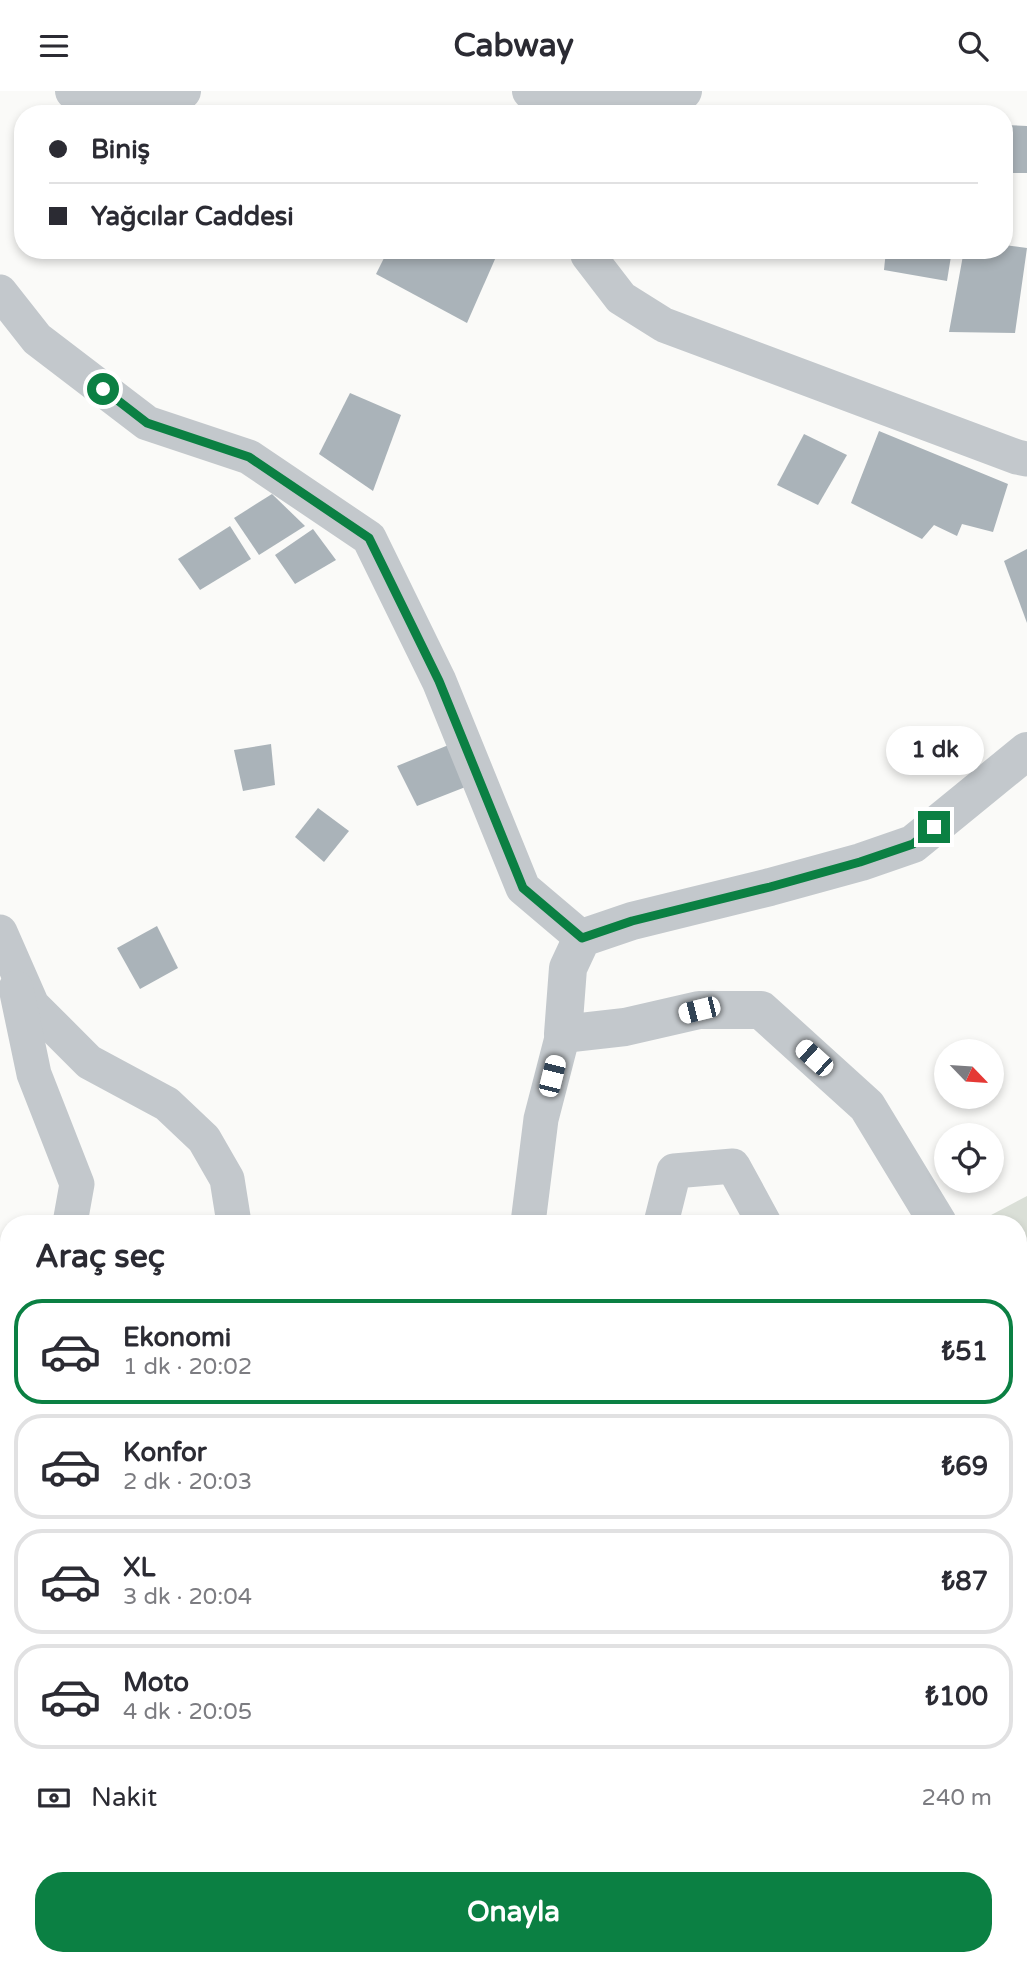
<!DOCTYPE html>
<html lang="tr">
<meta charset="utf-8">
<style>
body{margin:0;font-family:"Varela Round",sans-serif;background:#f7f7f7;color:#2b2b33;height:100vh;display:flex;flex-direction:column;font-size:26px;white-space:nowrap}
*{box-sizing:border-box;margin:0}
p{font-size:23px;color:#7c7c81}
.icon{flex:none;width:38px;height:38px;fill:none;stroke:currentColor;stroke-width:2;stroke-linecap:round;stroke-linejoin:round}
.map{position:relative;flex:1;overflow:hidden}
.panel{position:absolute;left:0px;top:1124px;width:1027px;height:751px;display:flex;flex-direction:column;background:#fff;border-radius:28px 28px 0 0;box-shadow:0 4px 10px #0003}
.panel>*{flex:none}
.guide{position:absolute;left:14px;top:14px;width:999px;height:154px;border-radius:28px;box-shadow:0 4px 10px #0003;display:grid;align-content:center;height:154px;padding:0 35px;background:#fff}
.needle{width:46px;rotate:115deg}
.buttons{position:absolute;left:934px;top:948px;display:grid;gap:14px}
.buttons a{display:grid;place-items:center;width:70px;height:70px;border-radius:50%;background:#fff;box-shadow:0 4px 10px #0003;font-size:35px}
.end{position:absolute;width:32px;height:32px;margin:-16px;border:9px solid #0b8043;background:#fff;box-shadow:0 0 0 4px #fff}
.from{border-radius:50%}
.bubble{position:absolute;height:49px;border-radius:24px;background:#fff;box-shadow:0 4px 10px #0003;font-size:23px;font-weight:800;line-height:49px;text-align:center}
.car{position:absolute;width:21px;height:42px;margin:-21px -10px;border-radius:9px;box-shadow:0 0 5px 2px #0007;background:linear-gradient(#fff 24%,#345 0 40%,#fff 0 76%,#345 0 86%,#fff 0)}
.guide b{display:flex;align-items:center;gap:24px;height:66px;font-size:26px}
.guide b+b{border-top:2px solid #e1e1e2}
.guide i{width:18px;height:18px;background:#2b2b33}
ul{padding:0;list-style:none}
li{display:flex;align-items:center;gap:21px;height:105px;margin:0 14px 10px;padding:0 21px;border:4px solid #e1e1e2;border-radius:28px}
li div{flex:1}
li b{display:block;font-size:26px}
li em{font-style:normal;font-weight:800}
li.active{border-color:#0b8043}
li>.icon{width:63px;height:63px;stroke-width:1.5}
h2{padding:0 35px;font-size:32px;line-height:84px}
.pay{display:flex;align-items:center;gap:18px;height:77px;padding:0 35px;font-size:26px}
.pay p{margin-inline-start:auto}
.button{display:flex;gap:14px;margin-top:auto;padding:14px 35px}
.button a{flex:1;height:80px;border-radius:28px;background:#0b8043;color:#fff;font-size:28px;font-weight:800;line-height:80px;text-align:center}
header{display:flex;justify-content:space-between;align-items:center;height:91px;padding:0 35px;background:#fff;font-size:32px;font-weight:800}
.map>svg:first-child{display:block}
.green{fill:#dadfd7}
.building{fill:#aab3b9}
.lines{fill:none;stroke-linecap:round;stroke-linejoin:round}
.minor{stroke:#c3c8cc;stroke-width:35}
.tertiary{stroke:#c3c8cc;stroke-width:38}
.route{stroke:#0b8043;stroke-width:9}
</style>
<header><svg class="icon" aria-label="menu" viewBox="0 0 24 24"><path d="M4 6h16M4 12h16M4 18h16"/></svg>Cabway<svg class="icon" aria-label="search" viewBox="0 0 24 24"><circle cx="10" cy="10" r="6"/><path d="M15 15l6 6"/></svg></header>
<div class="map">
<svg width="1027" height="1873" viewBox="0 0 1027 1873">
<rect width="100%" height="100%" fill="#fafaf8"/>
<!-- green -->
<path class="green" d="M1027,1105V1244L1025,1246L1019,1233L1018,1132H976Z"/>
<!-- building -->
<g class="building">
<path d="M439,14L487,16L524,23H437Z"/>
<path d="M1004,34L1027,35V82H1004Z"/>
<path d="M1004,154L1027,157L1015,242L949,241L964,159H1004Z"/>
<path d="M388,159H499L467,232L376,183Z"/>
<path d="M886,159H952L947,190L884,179Z"/>
<path d="M350,302L401,324L373,400L319,363Z"/>
<path d="M879,340L1008,393L993,441L962,433L957,445L934,434L922,448L851,412Z"/>
<path d="M804,343L847,364L818,414L777,394Z"/>
<path d="M272,403L305,435L259,464L234,427Z"/>
<path d="M230,435L251,468L200,499L178,468Z"/>
<path d="M313,438L336,469L295,493L275,464Z"/>
<path d="M1027,458V532L1004,470Z"/>
<path d="M271,653L275,694L243,700L234,659Z"/>
<path d="M451,653L468,695L417,715L397,675Z"/>
<path d="M318,717L349,740L324,771L295,746Z"/>
<path d="M157,835L178,877L140,898L117,857Z"/>
</g>
<g class="lines">
<!-- minor -->
<g class="minor">
<path d="M588,159V164L621,207L664,234L1017,366L1027,368"/>
<path d="M0,201L37,248L147,332L249,366L369,447L439,590L523,797L582,847"/>
<path d="M0,841L32,914L89,971L167,1013L204,1048L227,1088L234,1132"/>
<path d="M16,897L34,983L77,1093L70,1132"/>
<path d="M528,1132L541,1028L563,943"/>
<path d="M661,1132L674,1080L733,1075L764,1132"/>
<path d="M0,1209L9,1203"/>
<path d="M1018,1258L1027,1257"/>
<path d="M410,1866L411,1873"/>
</g>
<!-- tertiary -->
<g class="tertiary">
<path d="M74,0L172,3L182,0"/>
<path d="M531,0L566,8L635,12L683,0"/>
<path d="M938,1132L867,1015L761,919H699L625,936L563,943L568,877L582,847L632,830L770,796L861,771L913,753L1027,660"/>
<path d="M927,1873V1866"/>
</g>
</g>
<g class="lines">
<!-- route -->
<path class="route" d="M103,298L147,332L249,366L369,447L439,590L523,797L582,847L632,830L770,796L860,771L913,753L934,736"/>
</g>
</svg>
<div class="buttons">
<a><svg class="needle" viewBox="-14 -14 28 28"><path d="M0-13l5 13h-10z" fill="#e53935"/><path d="M0 13l5-13h-10z" fill="#7c7c81"/></svg></a>
<a><svg class="icon" aria-label="locate" viewBox="0 0 24 24"><circle cx="12" cy="12" r="6"/><path d="M12 2v4M12 18v4M2 12h4M18 12h4"/></svg></a>
</div>
<i class="end from" style="left:103px;top:298px"></i>
<i class="end" style="left:934px;top:736px"></i>
<div class="bubble" style="left:886px;top:635px;width:98px">1 dk</div>
<i class="car" style="left:699px;top:919px;rotate:256deg"></i>
<i class="car" style="left:814px;top:967px;rotate:312deg"></i>
<i class="car" style="left:552px;top:985px;rotate:14deg"></i>
<div class="guide">
<b><i class="from"></i>Biniş</b>
<b><i></i>Yağcılar Caddesi</b>
</div>
<section class="panel">
<h2>Araç seç</h2>
<ul>
<li class="active"><svg class="icon" aria-label="car" viewBox="0 0 24 24"><path d="M5 17H2v-5l4-1 3-4h7l3 4 3 1v5h-3M9 17h6M6 11h13"/><circle cx="7" cy="17" r="2"/><circle cx="17" cy="17" r="2"/></svg><div><b>Ekonomi</b><p>1 dk · 20:02</p></div><em>₺51</em></li>
<li><svg class="icon" aria-label="car" viewBox="0 0 24 24"><path d="M5 17H2v-5l4-1 3-4h7l3 4 3 1v5h-3M9 17h6M6 11h13"/><circle cx="7" cy="17" r="2"/><circle cx="17" cy="17" r="2"/></svg><div><b>Konfor</b><p>2 dk · 20:03</p></div><em>₺69</em></li>
<li><svg class="icon" aria-label="car" viewBox="0 0 24 24"><path d="M5 17H2v-5l4-1 3-4h7l3 4 3 1v5h-3M9 17h6M6 11h13"/><circle cx="7" cy="17" r="2"/><circle cx="17" cy="17" r="2"/></svg><div><b>XL</b><p>3 dk · 20:04</p></div><em>₺87</em></li>
<li><svg class="icon" aria-label="car" viewBox="0 0 24 24"><path d="M5 17H2v-5l4-1 3-4h7l3 4 3 1v5h-3M9 17h6M6 11h13"/><circle cx="7" cy="17" r="2"/><circle cx="17" cy="17" r="2"/></svg><div><b>Moto</b><p>4 dk · 20:05</p></div><em>₺100</em></li>
</ul>
<div class="pay"><svg class="icon" aria-label="cash" viewBox="0 0 24 24"><path d="M3 7h18v10H3z"/><circle cx="12" cy="12" r="2"/></svg>Nakit<p>240 m</p></div>
<div class="button"><a>Onayla</a></div>
</section>
</div>
